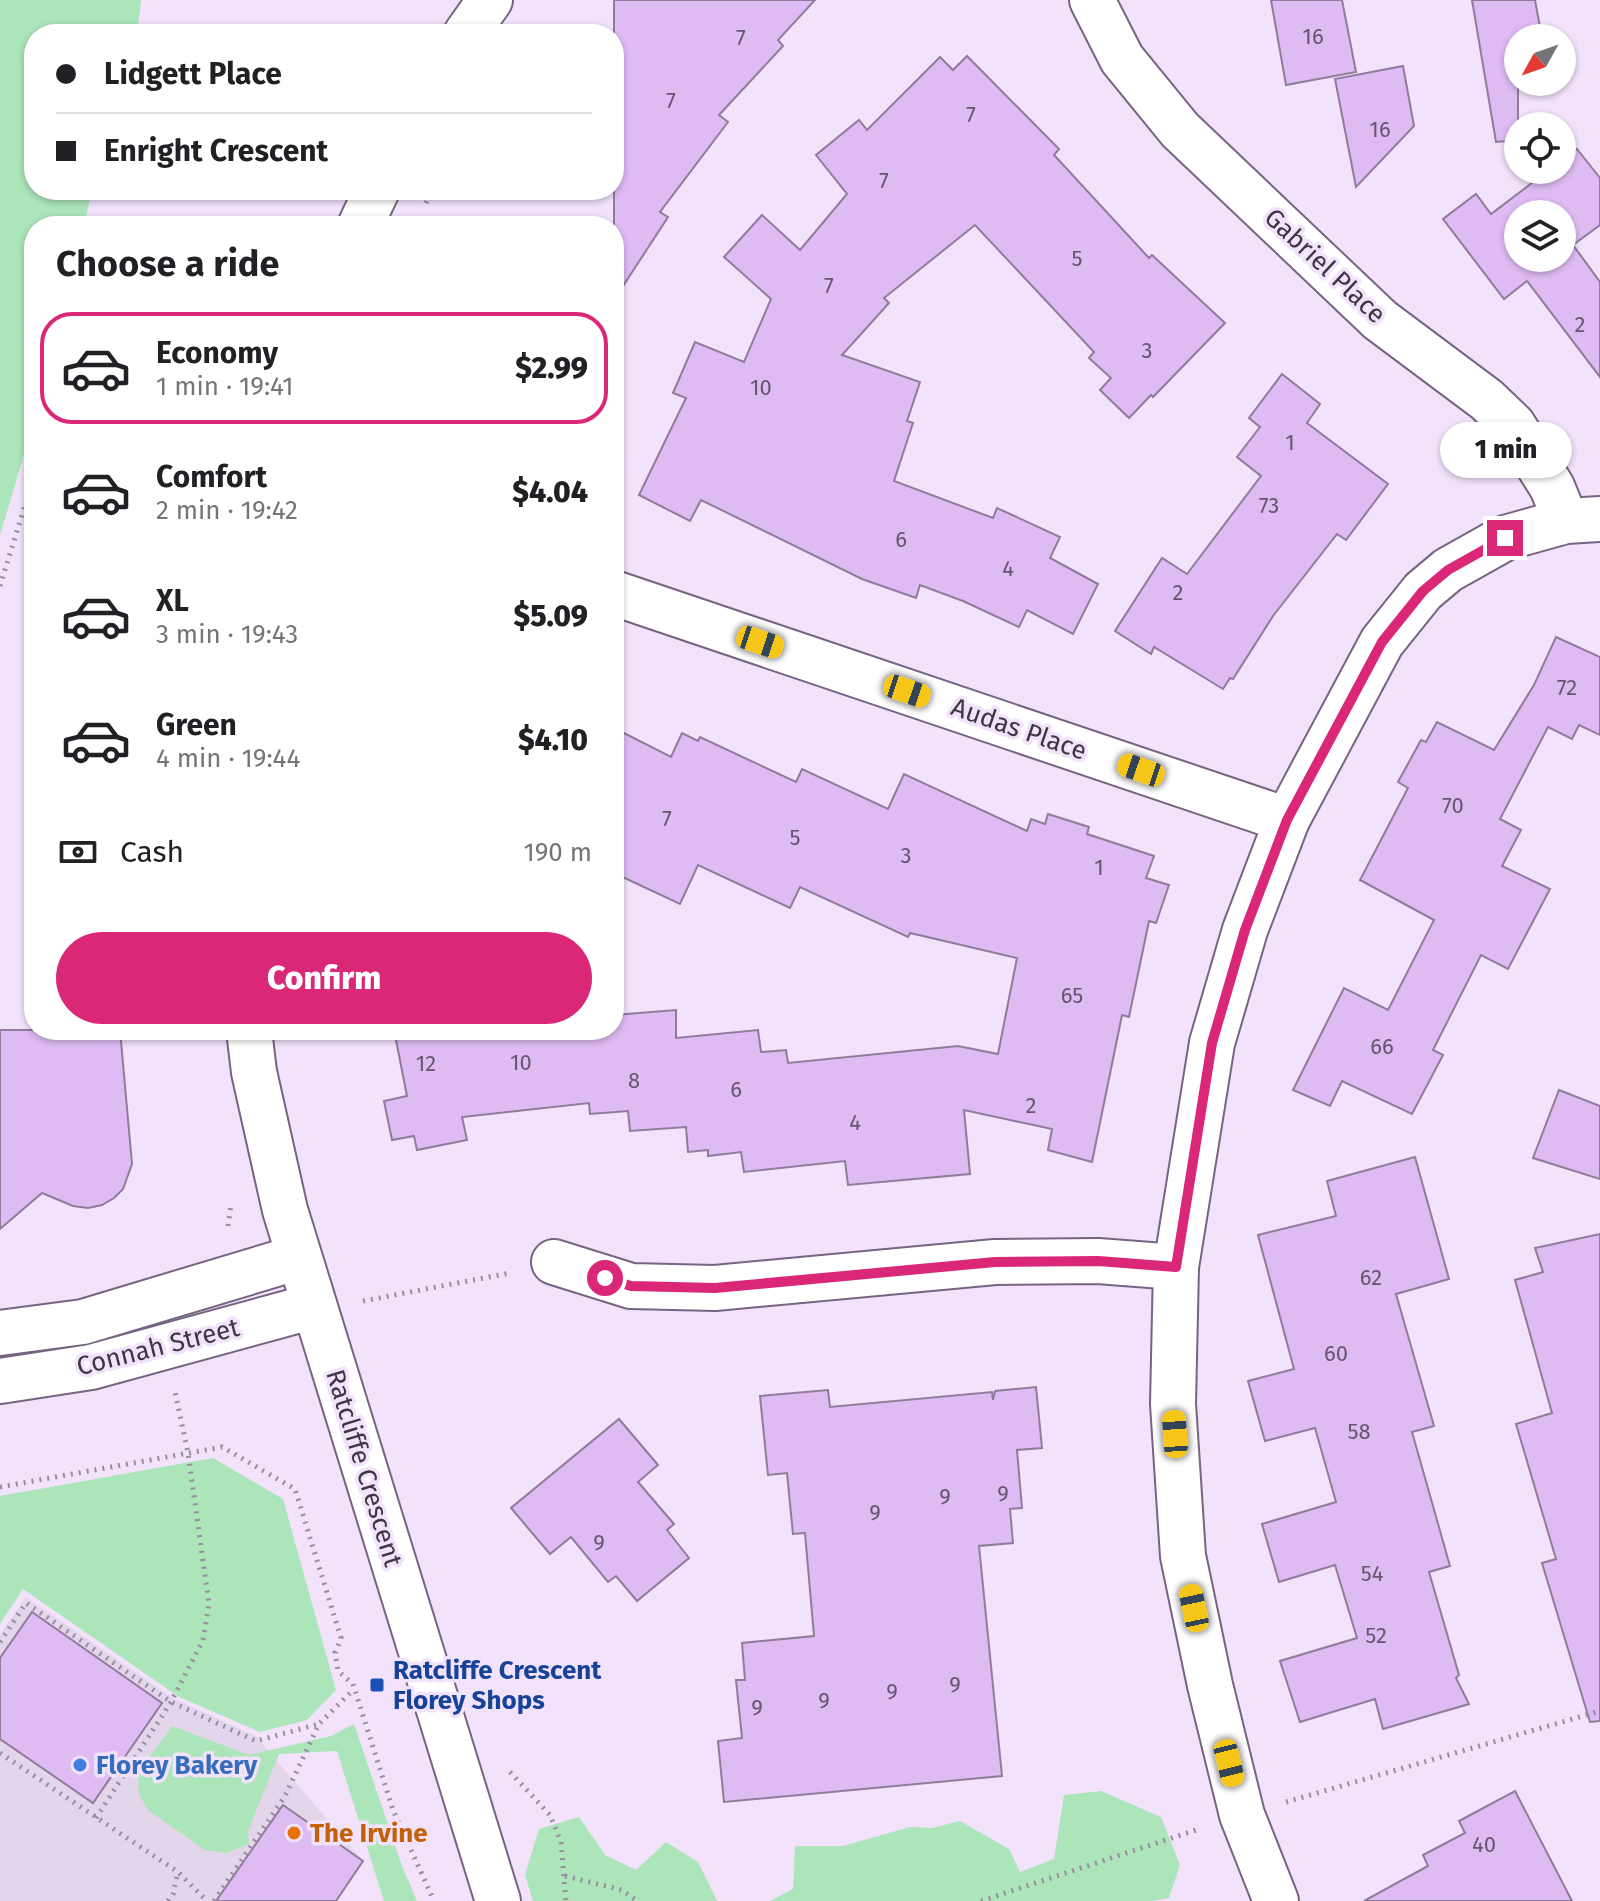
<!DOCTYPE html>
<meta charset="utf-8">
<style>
body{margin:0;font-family:"Fira Sans",sans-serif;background:#f6f6f6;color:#202124;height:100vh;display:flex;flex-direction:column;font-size:30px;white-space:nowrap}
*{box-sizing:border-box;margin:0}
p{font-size:26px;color:#757577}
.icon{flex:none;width:44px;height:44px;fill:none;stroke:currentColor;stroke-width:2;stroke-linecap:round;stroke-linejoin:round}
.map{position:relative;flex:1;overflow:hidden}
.side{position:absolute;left:24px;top:216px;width:600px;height:824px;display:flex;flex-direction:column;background:#fff;border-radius:32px;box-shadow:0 2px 6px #0004}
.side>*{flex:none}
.hud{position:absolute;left:24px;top:24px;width:600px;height:176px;border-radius:32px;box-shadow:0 2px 6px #0004;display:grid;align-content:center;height:176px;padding:0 32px;background:#fff}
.needle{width:52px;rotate:230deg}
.controls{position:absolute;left:1504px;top:24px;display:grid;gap:16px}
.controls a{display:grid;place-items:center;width:72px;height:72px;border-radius:50%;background:#fff;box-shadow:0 2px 6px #0004;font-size:40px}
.end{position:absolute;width:36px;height:36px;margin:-18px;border:10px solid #db2777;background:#fff;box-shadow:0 0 0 4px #fff}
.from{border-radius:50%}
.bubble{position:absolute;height:56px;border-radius:28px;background:#fff;box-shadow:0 2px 6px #0004;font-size:26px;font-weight:800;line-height:56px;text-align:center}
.car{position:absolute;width:24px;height:48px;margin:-24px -12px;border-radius:10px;box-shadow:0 0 6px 2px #0007;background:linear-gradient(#f5c518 24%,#345 0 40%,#f5c518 0 76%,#345 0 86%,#f5c518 0)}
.hud b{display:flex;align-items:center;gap:28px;height:76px;font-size:30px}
.hud b+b{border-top:2px solid #e0e0e0}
.hud i{width:20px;height:20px;background:#202124}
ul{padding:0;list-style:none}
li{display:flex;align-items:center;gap:24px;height:112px;margin:0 16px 12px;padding:0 16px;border:4px solid transparent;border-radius:32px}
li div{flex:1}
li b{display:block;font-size:30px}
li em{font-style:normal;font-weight:800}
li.on{border-color:#db2777}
li>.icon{width:72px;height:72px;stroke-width:1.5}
h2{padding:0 32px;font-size:36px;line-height:96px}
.pay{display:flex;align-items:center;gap:20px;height:88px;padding:0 32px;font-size:30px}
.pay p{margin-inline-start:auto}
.cta{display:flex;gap:16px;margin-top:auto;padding:16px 32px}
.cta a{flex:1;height:92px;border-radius:48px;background:#db2777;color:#fff;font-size:32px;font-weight:800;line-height:92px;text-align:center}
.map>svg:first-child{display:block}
.commercial{fill:#e4d6ea}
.green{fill:#abe5b9}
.building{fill:#debbf3;stroke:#8e7c9a;stroke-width:2;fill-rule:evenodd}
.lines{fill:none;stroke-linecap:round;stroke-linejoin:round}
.minor-casing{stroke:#766480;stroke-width:48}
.path{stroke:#988ca0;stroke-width:5;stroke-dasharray:2 6;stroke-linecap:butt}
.minor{stroke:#fff;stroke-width:44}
.route{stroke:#db2777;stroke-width:10}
.transit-dot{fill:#1a4fb4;stroke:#f2e2fc;stroke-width:3}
.shop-dot{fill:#3f7fe0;stroke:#f2e2fc;stroke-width:3}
.food-dot{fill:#e8710a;stroke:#f2e2fc;stroke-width:3}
.labels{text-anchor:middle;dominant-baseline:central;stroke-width:7;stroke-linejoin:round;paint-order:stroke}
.number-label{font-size:22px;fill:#65566e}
.street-label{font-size:26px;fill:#3d3542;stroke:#f2e2fc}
.transit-label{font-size:26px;font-weight:bold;fill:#164399;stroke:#f2e2fc;text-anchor:start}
.shop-label{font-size:26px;font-weight:bold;fill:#366cbe;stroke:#f2e2fc;text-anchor:start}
.food-label{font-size:26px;font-weight:bold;fill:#c56008;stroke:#f2e2fc;text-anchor:start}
</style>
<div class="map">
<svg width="1600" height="1901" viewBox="0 0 1600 1901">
<rect width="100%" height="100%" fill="#f2e2fc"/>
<!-- commercial -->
<path class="commercial" d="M26,1597L173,1698L256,1736L363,1861L335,1901H0V1634Z"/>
<!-- green -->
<g class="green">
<path d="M0,0H141L137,34H34V190H92L84,226H34V421L0,535Z"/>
<path d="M213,1458L283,1499L336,1690L307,1720L260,1732L179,1697L23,1589L0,1624V1496Z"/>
<path d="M354,1724L402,1866L417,1901H384L337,1751L279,1754L248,1831L249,1844L226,1853L205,1850L149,1811L139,1795L138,1773L172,1726L249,1755L331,1736Z"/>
<path d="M1101,1791L1161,1817L1180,1865L1169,1898L1152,1901H770L793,1889L795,1846H843L910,1827L932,1828L960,1821L1009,1849L1020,1872L1054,1859L1064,1795Z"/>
<path d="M579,1817L605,1855L636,1870L666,1842L698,1862L717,1901H533L525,1875L539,1829Z"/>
</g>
<!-- building -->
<g class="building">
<path d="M614,0H815L778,40L783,46L719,115L728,122L660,212L668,217L614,300Z"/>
<path d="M1271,0H1342L1356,72L1286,85Z"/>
<path d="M1472,0H1535L1542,38H1518V140L1496,142Z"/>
<path d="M967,56L1059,149L1054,155L1149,258L1152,255L1225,323L1153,397L1151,395L1129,418L1100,390L1111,378L1089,358L1094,352L975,225L884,298L889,303L842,355L920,382L907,421L913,423L894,481L993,518L997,508L1060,537L1050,558L1098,584L1073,634L1027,610L1019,627L963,601L920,585L916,598L862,579L701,500L690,521L639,495L686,398L673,393L695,342L744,362L771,299L724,257L762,215L800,250L847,194L816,155L859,120L867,130L940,57L953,70Z"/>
<path d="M1403,66L1414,126L1356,187L1335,79Z"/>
<path d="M1577,149L1600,178V225L1573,245L1600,282V377L1527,281L1504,299L1443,219L1476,194L1491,214L1549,170H1562V160ZM1518,214H1562V258H1518Z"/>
<path d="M1282,374L1320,404L1307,423L1388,484L1346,540L1337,534L1273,616L1233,679L1230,678L1223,689L1154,647L1151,654L1115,631L1162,558L1187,574L1261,476L1237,457L1260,427L1249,418Z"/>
<path d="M1556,637L1600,657V735L1579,725L1572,739L1548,727L1500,819L1521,830L1502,866L1550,889L1508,969L1481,955L1433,1050L1443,1055L1412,1114L1342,1081L1330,1106L1293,1090L1344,988L1388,1010L1434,920L1360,880L1408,788L1398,782L1421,740L1426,742L1437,722L1494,750L1534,685Z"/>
<path d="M614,728L671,757L682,733L698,741L700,737L796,782L802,769L888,809L904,774L1027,831L1031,819L1045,824L1048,814L1089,827L1087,834L1154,856L1146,878L1169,885L1156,923L1149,921L1129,1017L1122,1015L1092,1162L1048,1150L1052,1129L964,1110L970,1174L848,1185L845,1161L744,1172L741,1152L708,1156V1150L688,1152L686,1127L630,1131L628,1111L590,1114L589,1103L462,1117L467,1140L417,1150L414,1136L392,1140L384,1101L407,1096L394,1030H446V1034L485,1030H614V1015L676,1010V1038L758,1030L761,1052L786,1050L788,1063L958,1046L998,1054L1017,958L910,933L908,937L800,887L790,908L698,865L680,904L614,873Z"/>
<path d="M0,1030H120L132,1164L123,1189L114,1198L102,1205L88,1208L73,1206L42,1193L0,1229Z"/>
<path d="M1559,1090L1600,1106V1179L1533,1158Z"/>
<path d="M1415,1157L1449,1279L1396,1294L1434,1426L1412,1432L1450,1566L1429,1572L1459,1675L1456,1678L1469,1704L1383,1729L1375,1699L1300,1722L1280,1661L1357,1638L1335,1565L1279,1582L1262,1524L1336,1502L1315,1428L1265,1441L1248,1381L1294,1369L1258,1235L1336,1216L1327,1181Z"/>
<path d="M1600,1234V1721L1590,1722L1542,1563L1556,1559L1516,1424L1552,1413L1515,1280L1543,1272L1535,1248Z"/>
<path d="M1036,1387L1042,1448L1017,1450L1022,1508L1010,1509L1013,1543L979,1546L1002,1776L724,1802L718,1741L742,1738L736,1680H745L742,1643L814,1636L805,1533L793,1534L787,1473L768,1475L760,1396L828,1390L830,1407L992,1392L993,1400L995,1391Z"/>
<path d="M619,1419L658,1465L638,1482L674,1524L667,1530L689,1558L637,1601L616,1576L608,1582L571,1537L550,1554L511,1508Z"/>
<path d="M32,1612L162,1703L93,1803L0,1739V1658Z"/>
<path d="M1515,1791L1572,1901H1364L1428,1866L1423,1855L1465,1833L1459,1821Z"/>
<path d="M283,1805L363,1861L336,1901H216Z"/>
</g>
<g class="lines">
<defs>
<g id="minor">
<path d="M1092,0L1122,59L1180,130L1380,320L1487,400L1513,425L1552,487L1566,521"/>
<path d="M466,34L490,0"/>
<path d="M360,226L377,190"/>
<path d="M614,593L1287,820"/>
<path d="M249,1030L254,1072L285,1210L498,1901"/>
<path d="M554,1262L631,1286L715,1288L995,1262L1098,1261L1176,1267"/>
<path d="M0,1333L83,1322L299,1257"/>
<path d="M0,1381L91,1367L314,1306"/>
<path d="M1276,1901L1242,1815L1210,1685L1183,1556L1173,1404L1176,1267L1212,1043L1245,930L1287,820L1382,642L1423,591L1448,570L1505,538L1566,521L1600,519"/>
</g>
</defs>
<!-- minor casing -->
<use href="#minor" class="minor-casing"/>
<!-- path -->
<g class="path">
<path d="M426,203L432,190"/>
<path d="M0,586L34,476"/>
<path d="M29,854L34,832"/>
<path d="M228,1226L231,1205"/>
<path d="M363,1301L510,1273"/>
<path d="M0,1487L222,1447L295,1489L341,1638L335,1653L338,1671L353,1684L393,1810L434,1901"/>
<path d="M0,1642L26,1603L171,1702L256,1741L319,1724"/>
<path d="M0,1753L178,1872L207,1901"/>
<path d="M510,1772L550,1815L561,1842L566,1901"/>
<path d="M1286,1802L1600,1711"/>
<path d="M96,1818L171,1702L203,1640L209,1604L188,1453L175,1392"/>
<path d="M565,1876L622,1890L637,1901"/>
<path d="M168,1901L173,1894L178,1872"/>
<path d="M214,1901L285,1796L319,1724L354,1689"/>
<path d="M981,1901L1196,1830"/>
</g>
<!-- minor -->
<use href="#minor" class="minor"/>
</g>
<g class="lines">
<!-- route -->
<path class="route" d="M605,1278L631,1286L715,1288L995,1262L1098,1261L1176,1267L1212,1043L1245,930L1287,820L1382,642L1423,591L1448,570L1505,538"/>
</g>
<!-- markers -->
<rect class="transit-dot" x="369" y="1677" width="16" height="16" rx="4"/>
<circle class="shop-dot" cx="80" cy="1765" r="8"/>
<circle class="food-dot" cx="294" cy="1833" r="8"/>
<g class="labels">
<!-- number labels -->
<g class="number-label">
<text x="1313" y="36">16</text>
<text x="741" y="37">7</text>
<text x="671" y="100">7</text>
<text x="971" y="114">7</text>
<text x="1380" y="129">16</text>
<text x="884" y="180">7</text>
<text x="1077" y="258">5</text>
<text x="829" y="285">7</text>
<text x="1580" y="324">2</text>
<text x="1147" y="350">3</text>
<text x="761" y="387">10</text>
<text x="1290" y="442">1</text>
<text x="1269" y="505">73</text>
<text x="901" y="539">6</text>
<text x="1008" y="568">4</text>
<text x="1178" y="592">2</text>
<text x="1567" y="687">72</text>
<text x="1453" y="805">70</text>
<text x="667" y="818">7</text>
<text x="795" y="837">5</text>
<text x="906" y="855">3</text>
<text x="1099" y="867">1</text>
<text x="1072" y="995">65</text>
<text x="1382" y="1046">66</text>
<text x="521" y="1062">10</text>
<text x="426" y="1063">12</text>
<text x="634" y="1080">8</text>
<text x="736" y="1089">6</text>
<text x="1031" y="1105">2</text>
<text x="855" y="1122">4</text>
<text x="1371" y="1277">62</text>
<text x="1336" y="1353">60</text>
<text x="1359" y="1431">58</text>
<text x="1003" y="1493">9</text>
<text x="945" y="1496">9</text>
<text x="875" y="1512">9</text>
<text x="599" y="1542">9</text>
<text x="1372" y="1573">54</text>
<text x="1376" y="1635">52</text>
<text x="955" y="1684">9</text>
<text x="892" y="1691">9</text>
<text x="824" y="1700">9</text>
<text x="757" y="1707">9</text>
<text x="1484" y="1844">40</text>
</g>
<!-- street labels -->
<g class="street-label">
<text transform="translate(1325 266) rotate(43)">Gabriel Place</text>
<text transform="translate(1019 729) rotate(19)">Audas Place</text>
<text transform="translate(158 1347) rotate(-14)">Connah Street</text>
<text transform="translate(364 1468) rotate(73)">Ratcliffe Crescent</text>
</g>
<!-- transit labels -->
<g class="transit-label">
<text x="393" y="1670">Ratcliffe Crescent<tspan x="393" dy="30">Florey Shops</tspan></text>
</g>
<!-- shop labels -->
<g class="shop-label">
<text x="96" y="1765">Florey Bakery</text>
</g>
<!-- food labels -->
<g class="food-label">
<text x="310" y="1833">The Irvine</text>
</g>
</g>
</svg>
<div class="controls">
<a><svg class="needle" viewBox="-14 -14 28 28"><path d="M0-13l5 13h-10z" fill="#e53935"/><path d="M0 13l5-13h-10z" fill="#757577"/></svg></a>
<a><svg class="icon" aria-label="locate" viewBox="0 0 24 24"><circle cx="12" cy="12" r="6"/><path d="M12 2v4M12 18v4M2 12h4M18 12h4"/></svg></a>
<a><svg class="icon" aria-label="layers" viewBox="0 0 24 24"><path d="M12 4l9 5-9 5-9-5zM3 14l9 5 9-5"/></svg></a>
</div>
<i class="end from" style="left:605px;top:1278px"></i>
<i class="end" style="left:1505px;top:538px"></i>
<div class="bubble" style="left:1440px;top:422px;width:132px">1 min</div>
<i class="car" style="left:760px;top:642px;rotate:108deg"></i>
<i class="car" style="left:907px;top:691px;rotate:109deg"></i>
<i class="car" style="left:1141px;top:770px;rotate:289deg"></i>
<i class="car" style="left:1175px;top:1434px;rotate:356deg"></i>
<i class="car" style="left:1194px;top:1608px;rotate:348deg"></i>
<i class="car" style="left:1229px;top:1763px;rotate:166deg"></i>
<div class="hud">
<b><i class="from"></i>Lidgett Place</b>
<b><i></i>Enright Crescent</b>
</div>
<section class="side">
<h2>Choose a ride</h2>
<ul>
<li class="on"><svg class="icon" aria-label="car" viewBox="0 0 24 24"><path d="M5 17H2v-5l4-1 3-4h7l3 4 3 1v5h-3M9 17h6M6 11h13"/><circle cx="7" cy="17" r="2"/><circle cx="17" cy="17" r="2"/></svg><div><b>Economy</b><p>1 min · 19:41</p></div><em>$2.99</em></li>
<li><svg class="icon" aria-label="car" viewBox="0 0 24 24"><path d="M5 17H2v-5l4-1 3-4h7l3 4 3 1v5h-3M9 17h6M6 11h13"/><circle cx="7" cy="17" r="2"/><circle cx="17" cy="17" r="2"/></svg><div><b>Comfort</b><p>2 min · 19:42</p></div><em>$4.04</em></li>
<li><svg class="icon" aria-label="car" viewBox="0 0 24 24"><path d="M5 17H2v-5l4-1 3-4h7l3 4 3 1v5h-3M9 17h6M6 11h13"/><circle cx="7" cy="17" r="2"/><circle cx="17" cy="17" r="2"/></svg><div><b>XL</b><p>3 min · 19:43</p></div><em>$5.09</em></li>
<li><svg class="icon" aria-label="car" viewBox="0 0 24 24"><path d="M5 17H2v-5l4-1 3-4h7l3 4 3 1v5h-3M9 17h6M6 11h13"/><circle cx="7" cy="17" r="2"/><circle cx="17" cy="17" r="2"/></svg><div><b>Green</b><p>4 min · 19:44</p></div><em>$4.10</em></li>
</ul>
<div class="pay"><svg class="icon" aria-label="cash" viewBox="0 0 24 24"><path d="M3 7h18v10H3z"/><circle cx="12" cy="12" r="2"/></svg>Cash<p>190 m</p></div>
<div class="cta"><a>Confirm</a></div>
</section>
</div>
